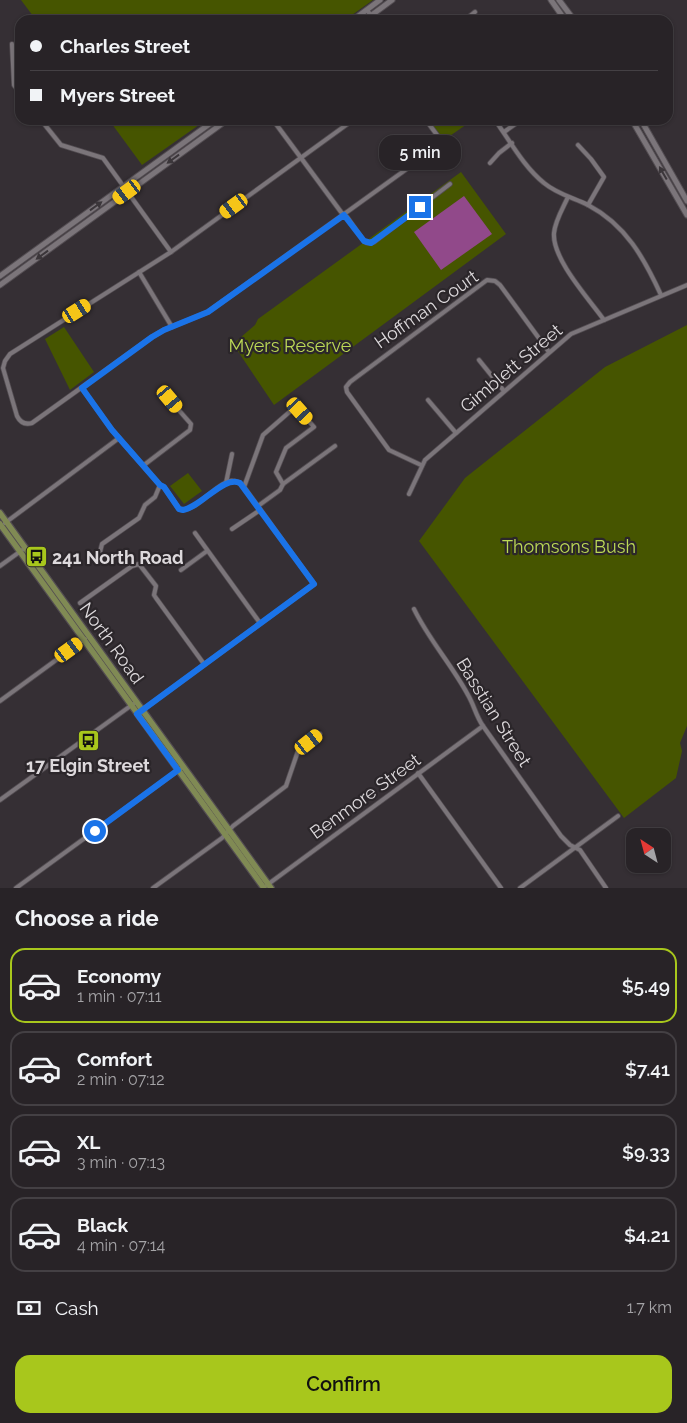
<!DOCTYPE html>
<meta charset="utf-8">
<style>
body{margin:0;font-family:Raleway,sans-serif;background:#342f33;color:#f1f3f6;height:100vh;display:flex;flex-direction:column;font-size:19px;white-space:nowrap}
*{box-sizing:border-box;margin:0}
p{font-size:16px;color:#a5a4a7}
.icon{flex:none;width:28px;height:28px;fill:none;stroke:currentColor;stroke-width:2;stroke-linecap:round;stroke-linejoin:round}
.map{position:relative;height:888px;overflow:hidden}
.details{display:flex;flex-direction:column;background:#282327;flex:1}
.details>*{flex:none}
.top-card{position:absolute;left:15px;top:15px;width:658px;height:110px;border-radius:15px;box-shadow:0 1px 4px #0004,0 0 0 1px #444044;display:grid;align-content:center;height:110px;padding:0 15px;background:#282327}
.needle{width:32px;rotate:324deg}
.buttons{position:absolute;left:626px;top:828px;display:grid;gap:10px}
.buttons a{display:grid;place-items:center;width:45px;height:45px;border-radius:10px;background:#282327;box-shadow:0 1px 4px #0004,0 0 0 1px #444044;font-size:25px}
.end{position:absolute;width:22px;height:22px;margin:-11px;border:6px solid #1a73e8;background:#fff;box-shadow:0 0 0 2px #fff}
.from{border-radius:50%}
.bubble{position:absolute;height:35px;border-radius:15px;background:#282327;box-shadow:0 1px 4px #0004,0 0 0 1px #444044;font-size:16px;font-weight:600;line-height:35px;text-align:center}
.car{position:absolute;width:15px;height:30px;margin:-15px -8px;border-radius:6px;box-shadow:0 0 4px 1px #0007;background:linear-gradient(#f5c518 24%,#345 0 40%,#f5c518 0 76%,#345 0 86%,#f5c518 0)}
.top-card b{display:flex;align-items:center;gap:18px;height:48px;font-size:19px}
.top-card b+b{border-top:1px solid #444044}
.top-card i{width:12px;height:12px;background:#f1f3f6}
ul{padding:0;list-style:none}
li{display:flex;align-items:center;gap:15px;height:75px;margin:0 10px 8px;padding:0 5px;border:2px solid #444044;border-radius:15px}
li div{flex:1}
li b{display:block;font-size:19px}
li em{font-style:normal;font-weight:600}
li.on{border-color:#a8c71c}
li>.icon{width:45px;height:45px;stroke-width:1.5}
h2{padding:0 15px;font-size:22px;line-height:60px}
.pay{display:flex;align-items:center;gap:12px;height:55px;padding:0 15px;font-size:19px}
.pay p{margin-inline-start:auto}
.action{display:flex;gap:10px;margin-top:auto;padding:10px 15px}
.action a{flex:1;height:58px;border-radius:15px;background:#a8c71c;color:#111;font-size:20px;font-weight:600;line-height:58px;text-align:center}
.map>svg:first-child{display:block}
.park{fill:#465500}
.water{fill:#91498a}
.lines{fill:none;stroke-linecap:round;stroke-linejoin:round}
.minor-casing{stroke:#534d52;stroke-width:5.5}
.secondary-casing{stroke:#534d52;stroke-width:7}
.primary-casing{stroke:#534d52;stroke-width:8}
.minor{stroke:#7b757a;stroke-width:4}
.secondary{stroke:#7b757a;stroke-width:5}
.primary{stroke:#808a54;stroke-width:5.5}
.oneway{fill:#3b363a}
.route{stroke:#1a73e8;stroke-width:6}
.labels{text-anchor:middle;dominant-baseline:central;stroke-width:4.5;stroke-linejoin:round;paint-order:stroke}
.street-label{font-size:18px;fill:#ddd9dc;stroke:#2b262a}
.park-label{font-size:18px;fill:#bcd956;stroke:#2b262a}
.poi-label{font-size:18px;font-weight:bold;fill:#ddd9dc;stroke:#2b262a;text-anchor:start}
</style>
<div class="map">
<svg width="687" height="888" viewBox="0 0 687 888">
<rect width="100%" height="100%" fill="#352f34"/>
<!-- park -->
<g class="park">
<path d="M21,0H373L345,20H36Z"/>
<path d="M109,120H206L142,165Z"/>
<path d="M429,120H473L444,140Z"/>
<path d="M461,172L506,234L274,405L233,344L255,325L258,319Z"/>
<path d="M687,325V726L680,743L682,751L676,778L624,818L419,541L465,478L605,367Z"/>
<path d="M64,327L94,372L70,390L45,339Z"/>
<path d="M188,473L202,491L184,504L170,486Z"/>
</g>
<!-- water -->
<path class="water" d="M464,196L492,234L441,270L414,232Z"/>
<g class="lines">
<defs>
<g id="minor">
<path d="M367,10L374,20"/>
<path d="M465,20L475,12"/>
<path d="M12,44L14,85L20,93"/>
<path d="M41,120L61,145L103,158L171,252"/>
<path d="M273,120L341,212L347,217L364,241L367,243L374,242L450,184"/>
<path d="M353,120L171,252L10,354L5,361L3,368L17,416C20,422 25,425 32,423L152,337L164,330L208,312L440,145V139L426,120"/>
<path d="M495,120C510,141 524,167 544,183C557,194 574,198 588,205C626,225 644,258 661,295"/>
<path d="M504,132L521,120"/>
<path d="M578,145L591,159L604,177L588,205"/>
<path d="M490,163L499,153L512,143"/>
<path d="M568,197C563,208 555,221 554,233C552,259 589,299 604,320"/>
<path d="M139,272L172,327"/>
<path d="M479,360L504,391"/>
<path d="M82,388L112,430L160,485L164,487L179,509L183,510C201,507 216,484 230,481C236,480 240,483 244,487L314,584L141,711"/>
<path d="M428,400L456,433"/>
<path d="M144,465L190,430L191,424L169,399"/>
<path d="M421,465L389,450L347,392L346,387L350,382L487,280L495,281L500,285L549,352"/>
<path d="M226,483L232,454"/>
<path d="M244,487L263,435L294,408L300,411L314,427L286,448L276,472L283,484"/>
<path d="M409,494L425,460L571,334L687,285"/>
<path d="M258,506L280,490L283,484L335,446"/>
<path d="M5,523L119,438"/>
<path d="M232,529L260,510"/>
<path d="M195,533L260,623"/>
<path d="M100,552L102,544L139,518L145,505L155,497L160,485"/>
<path d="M0,566L25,548"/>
<path d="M181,570L207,551"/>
<path d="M80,603L132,566L139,564L156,586L154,595L156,598L204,664"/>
<path d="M414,609C429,640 452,665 468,695C474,705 476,716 483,726L561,836L570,845L580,850L606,888"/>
<path d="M0,701L85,639"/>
<path d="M418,773L501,888"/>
<path d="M0,800L136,702"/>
<path d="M267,885L483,726"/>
<path d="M16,888L180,769"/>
<path d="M153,888L222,838L233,826L286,786L298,751L320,734"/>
<path d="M520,888L618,816"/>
</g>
<g id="secondary">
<path d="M551,0L565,20"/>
<path d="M559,0L574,20"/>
<path d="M353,20L380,0"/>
<path d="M365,20L392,0"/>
<path d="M632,120L687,215"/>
<path d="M641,120L687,201"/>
<path d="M0,276L215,120"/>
<path d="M0,285L227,120"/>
</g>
<g id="primary">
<path d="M0,513L271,888"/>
<path d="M0,524L264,888"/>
</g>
</defs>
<!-- minor casing -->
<use href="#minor" class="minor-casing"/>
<!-- secondary casing -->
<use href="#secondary" class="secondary-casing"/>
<!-- primary casing -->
<use href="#primary" class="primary-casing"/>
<!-- minor -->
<use href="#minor" class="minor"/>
<!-- secondary -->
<use href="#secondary" class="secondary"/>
<!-- primary -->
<use href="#primary" class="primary"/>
</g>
<!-- one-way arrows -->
<defs><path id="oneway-solid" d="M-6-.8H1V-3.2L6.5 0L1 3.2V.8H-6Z" transform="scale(1.25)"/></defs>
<g class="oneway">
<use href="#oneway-solid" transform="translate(173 159) rotate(144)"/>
<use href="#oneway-solid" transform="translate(663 173) rotate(-120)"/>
<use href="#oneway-solid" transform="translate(96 206) rotate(-36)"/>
<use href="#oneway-solid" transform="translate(42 255) rotate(144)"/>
</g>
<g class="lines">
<!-- route -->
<path class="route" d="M95,831L178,770L137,714L314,584L240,483C224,475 201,507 183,510L179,509L164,487L160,485L112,430L82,388L152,337L164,330L208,312L344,215L364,241L371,243L420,207"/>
</g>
<!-- icons -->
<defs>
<symbol id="bus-square" viewBox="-11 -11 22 22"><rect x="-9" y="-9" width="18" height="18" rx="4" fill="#a8c71c" stroke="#2b262a"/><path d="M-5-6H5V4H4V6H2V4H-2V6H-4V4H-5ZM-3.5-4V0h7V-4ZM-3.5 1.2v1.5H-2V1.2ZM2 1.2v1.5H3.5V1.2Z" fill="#111"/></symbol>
</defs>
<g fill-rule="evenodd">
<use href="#bus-square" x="24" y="544" width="25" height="25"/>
<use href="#bus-square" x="76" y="728" width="25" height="25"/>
</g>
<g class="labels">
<!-- street labels -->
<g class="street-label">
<text transform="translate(426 309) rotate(-35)">Hoffman Court</text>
<text transform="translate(511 368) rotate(-40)">Gimblett Street</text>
<text transform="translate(112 643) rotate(54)">North Road</text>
<text transform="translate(494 712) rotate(58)">Basstian Street</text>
<text transform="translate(365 796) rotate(-36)">Benmore Street</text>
</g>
<!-- park labels -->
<g class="park-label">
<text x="290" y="345">Myers Reserve</text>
<text x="569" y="546">Thomsons Bush</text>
</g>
<!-- poi labels -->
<g class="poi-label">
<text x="52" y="557">241 North Road</text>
<text x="88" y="765" text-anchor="middle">17 Elgin Street</text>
</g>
</g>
</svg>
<div class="buttons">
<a><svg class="needle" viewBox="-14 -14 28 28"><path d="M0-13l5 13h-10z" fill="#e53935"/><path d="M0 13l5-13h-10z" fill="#a5a4a7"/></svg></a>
</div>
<i class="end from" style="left:95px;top:831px"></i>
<i class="end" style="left:420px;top:207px"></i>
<div class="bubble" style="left:379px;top:135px;width:82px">5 min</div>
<i class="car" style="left:127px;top:192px;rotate:234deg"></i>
<i class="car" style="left:234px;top:206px;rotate:234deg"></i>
<i class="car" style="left:77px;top:311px;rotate:58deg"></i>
<i class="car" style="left:170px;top:399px;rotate:140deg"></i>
<i class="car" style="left:300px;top:411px;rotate:138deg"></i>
<i class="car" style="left:69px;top:650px;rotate:54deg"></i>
<i class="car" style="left:309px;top:742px;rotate:52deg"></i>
<div class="top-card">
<b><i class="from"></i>Charles Street</b>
<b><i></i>Myers Street</b>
</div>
</div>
<section class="details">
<h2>Choose a ride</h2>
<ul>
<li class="on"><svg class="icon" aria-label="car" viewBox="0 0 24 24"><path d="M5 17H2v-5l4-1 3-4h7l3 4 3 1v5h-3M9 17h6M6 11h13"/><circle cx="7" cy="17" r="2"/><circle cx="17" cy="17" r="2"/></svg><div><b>Economy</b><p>1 min · 07:11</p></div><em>$5.49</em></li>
<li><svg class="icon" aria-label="car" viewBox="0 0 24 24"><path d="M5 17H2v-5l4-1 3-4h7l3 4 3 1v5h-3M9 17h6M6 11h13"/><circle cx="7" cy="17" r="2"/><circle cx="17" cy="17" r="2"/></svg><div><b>Comfort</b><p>2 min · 07:12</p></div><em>$7.41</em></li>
<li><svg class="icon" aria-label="car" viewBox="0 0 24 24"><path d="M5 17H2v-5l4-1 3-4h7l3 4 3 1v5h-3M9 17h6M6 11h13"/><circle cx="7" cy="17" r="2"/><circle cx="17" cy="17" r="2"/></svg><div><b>XL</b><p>3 min · 07:13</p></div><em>$9.33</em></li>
<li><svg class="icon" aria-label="car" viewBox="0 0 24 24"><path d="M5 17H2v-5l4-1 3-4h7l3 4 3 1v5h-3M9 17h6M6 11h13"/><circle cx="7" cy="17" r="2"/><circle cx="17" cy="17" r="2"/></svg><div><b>Black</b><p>4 min · 07:14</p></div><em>$4.21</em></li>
</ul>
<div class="pay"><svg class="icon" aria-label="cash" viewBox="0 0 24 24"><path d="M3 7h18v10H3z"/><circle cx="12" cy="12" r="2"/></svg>Cash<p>1.7 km</p></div>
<div class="action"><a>Confirm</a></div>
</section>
